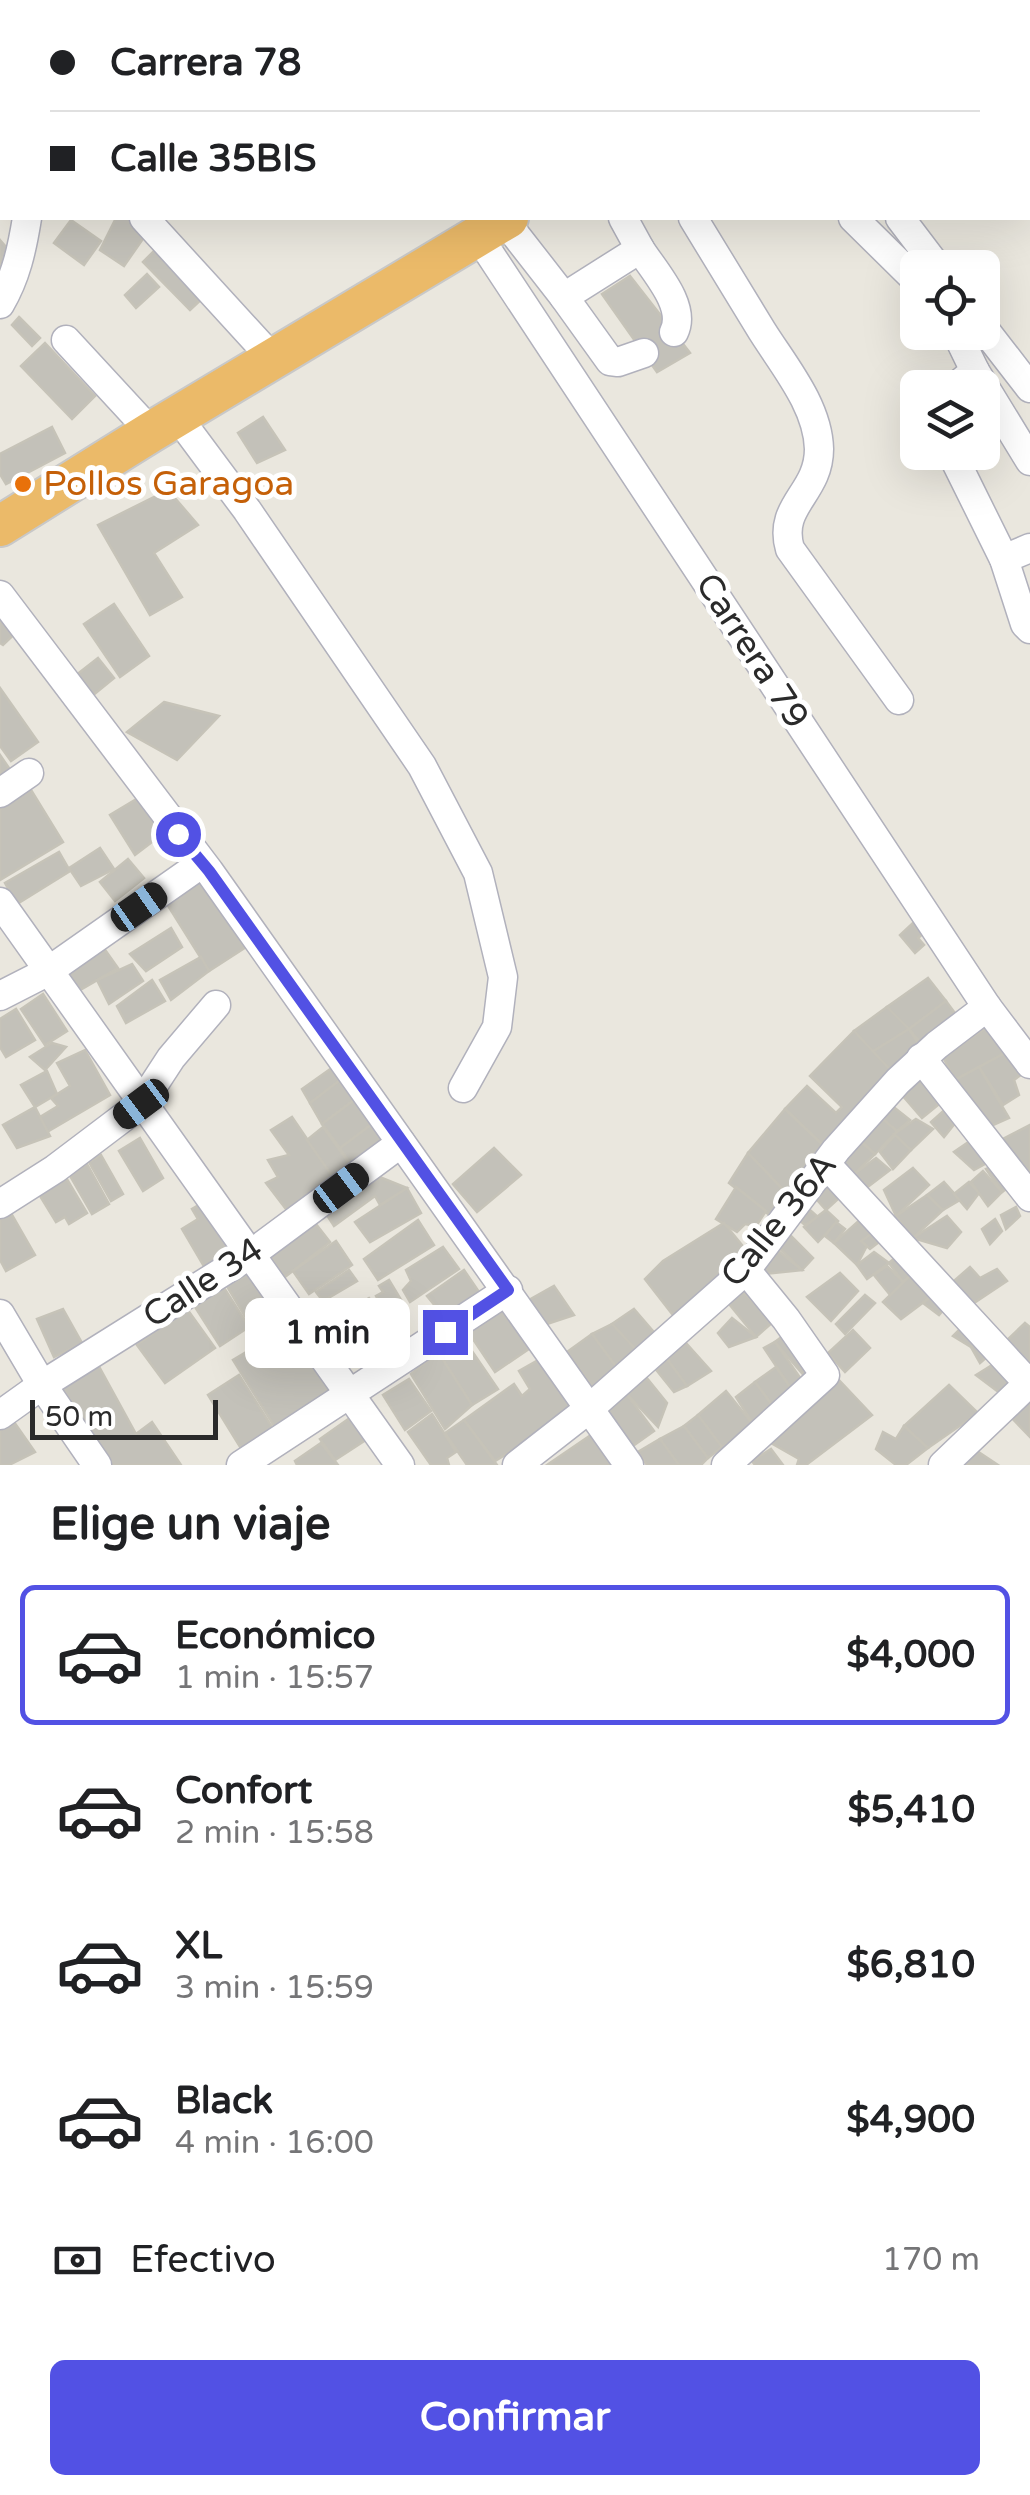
<!DOCTYPE html>
<html lang="es">
<meta charset="utf-8">
<style>
body{margin:0;font-family:"Varela Round",sans-serif;background:#f6f6f6;color:#202124;height:100vh;display:flex;flex-direction:column;font-size:38px;white-space:nowrap}
*{box-sizing:border-box;margin:0}
p{font-size:32px;color:#757577}
.icon{flex:none;width:55px;height:55px;fill:none;stroke:currentColor;stroke-width:2;stroke-linecap:round;stroke-linejoin:round}
.map{position:relative;height:1465px;overflow:hidden}
.drawer{display:flex;flex-direction:column;background:#fff;flex:1}
.drawer>*{flex:none}
.banner{position:absolute;left:0px;top:0px;width:1030px;height:220px;box-shadow:0 10px 40px #0002;display:grid;align-content:center;height:220px;padding:0 50px;background:#fff}
.fabs{position:absolute;left:900px;top:250px;display:grid;gap:20px}
.fabs a{display:grid;place-items:center;width:100px;height:100px;border-radius:15px;background:#fff;box-shadow:0 10px 40px #0002;font-size:50px}
.scale{position:absolute;left:30px;bottom:25px;width:188px;box-sizing:border-box;padding-left:10px;border:5px solid #2a2a2a;border-top:0;font-size:28px;line-height:35px;white-space:nowrap;color:#2a2a2a;-webkit-text-stroke:8px #fff;paint-order:stroke}
.end{position:absolute;width:45px;height:45px;margin:-22px;border:12px solid #5251e4;background:#fff;box-shadow:0 0 0 5px #fff}
.from{border-radius:50%}
.bubble{position:absolute;height:70px;border-radius:15px;background:#fff;box-shadow:0 10px 40px #0002;font-size:32px;font-weight:800;line-height:70px;text-align:center}
.car{position:absolute;width:30px;height:60px;margin:-30px -15px;border-radius:12px;box-shadow:0 0 8px 2px #0007;background:linear-gradient(#222 24%,#8ab4d8 0 40%,#222 0 76%,#8ab4d8 0 86%,#222 0)}
.banner b{display:flex;align-items:center;gap:35px;height:95px;font-size:38px}
.banner b+b{border-top:2px solid #e0e0e0}
.banner i{width:25px;height:25px;background:#202124}
ul{padding:0;list-style:none}
li{display:flex;align-items:center;gap:30px;height:140px;margin:0 20px 15px;padding:0 30px;border:5px solid transparent;border-radius:15px}
li div{flex:1}
li b{display:block;font-size:38px}
li em{font-style:normal;font-weight:800}
li.current{border-color:#5251e4}
li>.icon{width:90px;height:90px;stroke-width:1.5}
h2{padding:0 50px;font-size:45px;line-height:120px}
.pay{display:flex;align-items:center;gap:25px;height:110px;padding:0 50px;font-size:38px}
.pay p{margin-inline-start:auto}
.button{display:flex;gap:20px;margin-top:auto;padding:20px 50px}
.button a{flex:1;height:115px;border-radius:15px;background:#5251e4;color:#fff;font-size:40px;font-weight:800;line-height:115px;text-align:center}
.map>svg:first-child{display:block}
.building{fill:#c3c1b9;stroke:#c6c3b8;stroke-width:2.5}
.lines{fill:none;stroke-linecap:round;stroke-linejoin:round}
.minor-casing{stroke:#b1b1bc;stroke-width:31}
.highway-casing{stroke:#c8c8c8;stroke-width:44}
.path{stroke:#c8c8c8;stroke-width:5;stroke-dasharray:8 5;stroke-linecap:butt}
.minor{stroke:#fff;stroke-width:28}
.highway{stroke:#ebba69;stroke-width:40}
.route{stroke:#5251e4;stroke-width:12}
.food-dot{fill:#e8710a;stroke:#fff;stroke-width:4}
.labels{text-anchor:middle;dominant-baseline:central;stroke-width:10;stroke-linejoin:round;paint-order:stroke}
.food-label{font-size:35px;fill:#c56008;stroke:#fff;text-anchor:start}
.street-label{font-size:35px;fill:#2a2a2a;stroke:#fff}
</style>
<div class="map">
<svg width="1030" height="1465" viewBox="0 0 1030 1465">
<rect width="100%" height="100%" fill="#eae7de"/>
<!-- building -->
<g class="building">
<path d="M679,0H745L747,2H674Z"/>
<path d="M116,218H131L149,230L124,266L100,250Z"/>
<path d="M71,220L101,241L84,265L54,243Z"/>
<path d="M0,240L13,255L0,268Z"/>
<path d="M158,247L206,295L190,310L143,262Z"/>
<path d="M147,274L159,287L136,308L125,295Z"/>
<path d="M630,276L690,353L657,372L602,294Z"/>
<path d="M19,317L40,338L32,346L12,325Z"/>
<path d="M45,343L95,396L72,419L21,366Z"/>
<path d="M263,417L285,450L257,463L238,433Z"/>
<path d="M52,427L65,453L6,484L0,474V454Z"/>
<path d="M168,490L198,525L154,553L182,597L150,615L98,525Z"/>
<path d="M0,600L22,627L3,645L0,643Z"/>
<path d="M114,604L149,656L120,677L84,624Z"/>
<path d="M98,658L114,678L92,696L75,676Z"/>
<path d="M0,688L38,742L11,761L0,746Z"/>
<path d="M164,702L219,716L177,760L127,732Z"/>
<path d="M0,755L11,771L0,777Z"/>
<path d="M31,790L63,842L0,880V809Z"/>
<path d="M145,794L169,829L135,855L110,815Z"/>
<path d="M100,848L114,869L81,886L69,868Z"/>
<path d="M59,852L70,871L17,904L5,883Z"/>
<path d="M128,859L144,878L115,901L100,882Z"/>
<path d="M207,874L254,942L209,971L165,901Z"/>
<path d="M914,922L924,933L918,938L924,945L915,953L900,935Z"/>
<path d="M171,928L182,947L146,971L130,954Z"/>
<path d="M103,947L118,968L80,990L67,971Z"/>
<path d="M201,957L209,971L171,1000L160,980Z"/>
<path d="M132,964L143,981L109,1004L97,980Z"/>
<path d="M928,978L946,1001L909,1029L887,1007Z"/>
<path d="M152,980L165,1001L126,1023L117,1006Z"/>
<path d="M43,994L67,1031L45,1045L21,1009Z"/>
<path d="M946,1001L960,1020L924,1047L909,1029Z"/>
<path d="M887,1007L909,1029L872,1052L854,1031Z"/>
<path d="M16,1009L35,1040L6,1057L0,1047V1019Z"/>
<path d="M986,1028L1007,1052L955,1080L943,1057Z"/>
<path d="M909,1029L921,1048L896,1076L872,1052Z"/>
<path d="M854,1031L896,1076L828,1150L785,1109L807,1086L836,1113L842,1107L810,1076Z"/>
<path d="M52,1043L66,1047L45,1070L30,1057Z"/>
<path d="M85,1050L110,1095L47,1132L40,1117L58,1106L51,1098L70,1086L57,1063Z"/>
<path d="M1007,1052L1022,1074L1014,1080L1019,1095L1003,1105L979,1067Z"/>
<path d="M333,1067L344,1077L310,1103L302,1089Z"/>
<path d="M979,1067L1009,1118L991,1126L955,1080Z"/>
<path d="M47,1071L57,1094L35,1107L21,1085Z"/>
<path d="M922,1073L944,1100L922,1118L902,1095Z"/>
<path d="M344,1077L358,1097L322,1124L310,1103Z"/>
<path d="M358,1097L376,1121L340,1148L322,1124Z"/>
<path d="M891,1105L910,1120L897,1131L879,1116Z"/>
<path d="M950,1105L960,1117L944,1137L931,1122Z"/>
<path d="M35,1107L50,1136L17,1148L3,1125Z"/>
<path d="M785,1109L827,1149L793,1200L748,1153Z"/>
<path d="M879,1116L897,1131L875,1154L859,1139Z"/>
<path d="M292,1117L335,1180L289,1213L266,1183L278,1177L268,1160L289,1155L271,1130Z"/>
<path d="M916,1119L933,1129L911,1150L894,1134Z"/>
<path d="M376,1121L393,1144L356,1173L340,1148Z"/>
<path d="M1030,1125V1175L1001,1140Z"/>
<path d="M323,1127L356,1173L335,1180L307,1140Z"/>
<path d="M895,1135L911,1150L893,1169L880,1152Z"/>
<path d="M140,1138L163,1178L143,1191L119,1151Z"/>
<path d="M970,1141L996,1158L974,1170L954,1152Z"/>
<path d="M861,1142L875,1154L854,1174L841,1159Z"/>
<path d="M494,1148L521,1175L477,1212L453,1184Z"/>
<path d="M748,1153L793,1200L778,1222L729,1183Z"/>
<path d="M101,1155L123,1194L111,1201L89,1162Z"/>
<path d="M876,1158L890,1170L865,1189L854,1174Z"/>
<path d="M87,1164L109,1204L92,1214L69,1174Z"/>
<path d="M997,1164L1015,1183L1002,1192L986,1169Z"/>
<path d="M913,1168L929,1185L896,1216L884,1190Z"/>
<path d="M983,1171L1002,1192L988,1206L971,1182Z"/>
<path d="M65,1176L87,1213L69,1224L65,1217L56,1222L37,1191Z"/>
<path d="M377,1176L407,1188L380,1205L375,1196L334,1226L325,1212Z"/>
<path d="M829,1176L849,1189L826,1210L811,1193Z"/>
<path d="M944,1182L960,1200L943,1210L927,1195Z"/>
<path d="M969,1182L979,1193L967,1209L954,1194Z"/>
<path d="M736,1187L766,1211L756,1226L745,1224L737,1232L716,1219Z"/>
<path d="M407,1188L421,1213L370,1242L355,1222Z"/>
<path d="M927,1195L943,1210L913,1238L896,1216Z"/>
<path d="M204,1202L233,1252L205,1268L182,1229L198,1219L192,1209Z"/>
<path d="M802,1203L818,1217L805,1225L792,1214Z"/>
<path d="M1016,1207L1020,1216L1006,1229L1001,1215Z"/>
<path d="M826,1210L838,1221L818,1242L804,1227Z"/>
<path d="M11,1213L35,1255L6,1271L0,1260V1219Z"/>
<path d="M947,1216L961,1232L947,1248L913,1238Z"/>
<path d="M862,1218L874,1232L857,1265L834,1243Z"/>
<path d="M312,1219L330,1242L285,1277L267,1252Z"/>
<path d="M995,1219L1002,1231L990,1244L982,1229Z"/>
<path d="M418,1220L434,1245L378,1280L364,1259Z"/>
<path d="M836,1222L845,1229L834,1243L825,1236Z"/>
<path d="M724,1223L750,1255L680,1324L645,1279L663,1261Z"/>
<path d="M781,1226L813,1258L802,1270L771,1240Z"/>
<path d="M874,1232L876,1239H883L870,1249L861,1241Z"/>
<path d="M336,1241L352,1265L309,1294L293,1271Z"/>
<path d="M771,1245L802,1270L765,1274L762,1256Z"/>
<path d="M443,1247L459,1269L410,1302L403,1290L411,1281L406,1270Z"/>
<path d="M903,1251L919,1267L903,1282L889,1263Z"/>
<path d="M874,1252L889,1263L867,1279L857,1265Z"/>
<path d="M256,1265L277,1300L246,1318L225,1283Z"/>
<path d="M887,1266L903,1282L891,1296L874,1275Z"/>
<path d="M919,1267L941,1289L901,1319L883,1302Z"/>
<path d="M970,1267L980,1278L997,1269L1007,1281L971,1305L954,1281Z"/>
<path d="M349,1270L357,1281L323,1301L316,1292Z"/>
<path d="M464,1270L481,1295L438,1324L429,1311L436,1307L427,1296Z"/>
<path d="M840,1273L858,1291L831,1321L807,1297Z"/>
<path d="M219,1280L249,1327L220,1346L190,1299Z"/>
<path d="M389,1280L406,1308L389,1319L376,1296L383,1292L379,1286Z"/>
<path d="M554,1286L574,1315L544,1325L529,1300Z"/>
<path d="M941,1289L951,1301L939,1315L923,1303Z"/>
<path d="M743,1292L773,1322L756,1337L729,1304Z"/>
<path d="M865,1295L875,1303L845,1334L836,1324Z"/>
<path d="M369,1298L386,1319L345,1344L329,1321Z"/>
<path d="M63,1309L82,1343L54,1357L37,1319Z"/>
<path d="M187,1309L215,1348L165,1383L137,1345Z"/>
<path d="M634,1309L658,1337L640,1354L612,1324Z"/>
<path d="M502,1310L529,1349L495,1372L469,1333Z"/>
<path d="M732,1318L756,1337L729,1347L718,1333Z"/>
<path d="M967,1322L983,1337L971,1347L953,1336Z"/>
<path d="M1025,1323L1030,1327V1369L1004,1343Z"/>
<path d="M293,1324L335,1392L276,1429L233,1360Z"/>
<path d="M612,1324L640,1354L620,1372L592,1334Z"/>
<path d="M853,1330L870,1348L845,1372L828,1353Z"/>
<path d="M788,1332L818,1370L807,1379L775,1342Z"/>
<path d="M592,1334L620,1372L595,1390L567,1352Z"/>
<path d="M372,1336L391,1361L371,1374L353,1348Z"/>
<path d="M983,1337L996,1349L980,1363L971,1347Z"/>
<path d="M463,1338L498,1389L472,1405L438,1352Z"/>
<path d="M775,1342L803,1382L790,1387L764,1348Z"/>
<path d="M686,1343L711,1371L687,1386L667,1359Z"/>
<path d="M438,1352L472,1405L445,1429L411,1374Z"/>
<path d="M542,1358L577,1410L495,1461L464,1420L514,1384L522,1396L530,1389L519,1371Z"/>
<path d="M667,1359L687,1386L674,1392L654,1367Z"/>
<path d="M1000,1360L1018,1380L1001,1394L976,1375Z"/>
<path d="M96,1361L136,1434L152,1422L181,1465H111L61,1386Z"/>
<path d="M776,1367L793,1391L775,1409L755,1382Z"/>
<path d="M239,1375L274,1430L242,1450L208,1395Z"/>
<path d="M646,1377L667,1403L658,1427L625,1392Z"/>
<path d="M409,1379L431,1411L405,1430L383,1395Z"/>
<path d="M838,1379L872,1415L806,1465H797L799,1459L771,1443Z"/>
<path d="M755,1382L775,1409L755,1427L736,1397Z"/>
<path d="M949,1385L978,1413L928,1448L904,1426Z"/>
<path d="M726,1391L755,1427L722,1447L698,1415Z"/>
<path d="M625,1392L654,1431L630,1448L604,1413Z"/>
<path d="M1030,1392V1437L1008,1414Z"/>
<path d="M432,1414L456,1452L447,1458L449,1465H431L408,1432Z"/>
<path d="M354,1415L369,1438L335,1460L320,1439Z"/>
<path d="M698,1415L722,1447L708,1458L684,1426Z"/>
<path d="M464,1420L497,1465H467L445,1433Z"/>
<path d="M14,1422L35,1452L9,1465H0V1430Z"/>
<path d="M684,1426L708,1458L701,1465H679L660,1439Z"/>
<path d="M904,1426L928,1448L906,1465H896L876,1449L883,1432L896,1439Z"/>
<path d="M591,1435L615,1465H547Z"/>
<path d="M660,1439L679,1465H647L638,1452Z"/>
<path d="M321,1443L338,1465H297L295,1461Z"/>
<path d="M771,1449L783,1465H755L752,1461Z"/>
<path d="M974,1449L998,1465H954Z"/>
</g>
<g class="lines">
<defs>
<g id="minor">
<path d="M0,38L2,41"/>
<path d="M0,82L2,85"/>
<path d="M144,218L273,359"/>
<path d="M693,218C716,255 739,293 762,331C784,366 818,406 819,449C819,494 777,505 790,549L899,700"/>
<path d="M853,218L918,282"/>
<path d="M900,218L938,268"/>
<path d="M504,220L564,297L640,249L623,218"/>
<path d="M478,236L987,1007L1030,1064"/>
<path d="M640,249C654,271 687,306 674,332"/>
<path d="M564,297L610,361L618,362L644,353"/>
<path d="M0,304C16,277 22,249 27,218"/>
<path d="M982,326L1030,388"/>
<path d="M66,340L151,432"/>
<path d="M975,371L1030,461"/>
<path d="M954,388L975,371L956,332"/>
<path d="M177,416L247,510L422,766L478,873L503,977L497,1027L463,1088"/>
<path d="M951,452L1004,559L1025,624L1030,629"/>
<path d="M1004,559L1030,548"/>
<path d="M0,595L209,871L629,1465"/>
<path d="M0,793L29,773"/>
<path d="M0,902L400,1465"/>
<path d="M0,996L47,972L201,864"/>
<path d="M921,1058L1030,1197"/>
<path d="M826,1164L1030,1385"/>
<path d="M0,1204L55,1169L141,1104L171,1058L216,1005"/>
<path d="M0,1314L42,1385L97,1465"/>
<path d="M0,1415L42,1385L251,1254L401,1143"/>
<path d="M241,1465L508,1290"/>
<path d="M517,1465L590,1408L746,1270L836,1150L898,1081L937,1045L987,1007"/>
<path d="M726,1465L825,1375L786,1319L746,1270"/>
<path d="M943,1465L1030,1382"/>
</g>
<g id="highway">
<path d="M870,2L874,0"/>
<path d="M0,526L151,432L508,218"/>
</g>
</defs>
<!-- minor casing -->
<use href="#minor" class="minor-casing"/>
<!-- highway casing -->
<use href="#highway" class="highway-casing"/>
<!-- path -->
<g class="path">
<path d="M28,2L32,0"/>
<path d="M237,2L241,0"/>
</g>
<!-- minor -->
<use href="#minor" class="minor"/>
<!-- highway -->
<use href="#highway" class="highway"/>
</g>
<g class="lines">
<!-- route -->
<path class="route" d="M178,834L209,871L508,1290L445,1332"/>
</g>
<!-- markers -->
<circle class="food-dot" cx="23" cy="484" r="10"/>
<g class="labels">
<!-- food labels -->
<g class="food-label">
<text x="43" y="484">Pollos Garagoa</text>
</g>
<!-- street labels -->
<g class="street-label">
<text transform="translate(752 651) rotate(57)">Carrera 79</text>
<text transform="translate(779 1220) rotate(-51)">Calle 36A</text>
<text transform="translate(203 1283) rotate(-33)">Calle 34</text>
</g>
</g>
</svg>
<div class="fabs">
<a><svg class="icon" aria-label="locate" viewBox="0 0 24 24"><circle cx="12" cy="12" r="6"/><path d="M12 2v4M12 18v4M2 12h4M18 12h4"/></svg></a>
<a><svg class="icon" aria-label="layers" viewBox="0 0 24 24"><path d="M12 4l9 5-9 5-9-5zM3 14l9 5 9-5"/></svg></a>
</div>
<div class="scale">50 m</div>
<i class="end from" style="left:178px;top:834px"></i>
<i class="end" style="left:445px;top:1332px"></i>
<div class="bubble" style="left:245px;top:1298px;width:165px">1 min</div>
<i class="car" style="left:139px;top:907px;rotate:55deg"></i>
<i class="car" style="left:141px;top:1104px;rotate:233deg"></i>
<i class="car" style="left:341px;top:1188px;rotate:53deg"></i>
<div class="banner">
<b><i class="from"></i>Carrera 78</b>
<b><i></i>Calle 35BIS</b>
</div>
</div>
<section class="drawer">
<h2>Elige un viaje</h2>
<ul>
<li class="current"><svg class="icon" aria-label="car" viewBox="0 0 24 24"><path d="M5 17H2v-5l4-1 3-4h7l3 4 3 1v5h-3M9 17h6M6 11h13"/><circle cx="7" cy="17" r="2"/><circle cx="17" cy="17" r="2"/></svg><div><b>Económico</b><p>1 min · 15:57</p></div><em>$4,000</em></li>
<li><svg class="icon" aria-label="car" viewBox="0 0 24 24"><path d="M5 17H2v-5l4-1 3-4h7l3 4 3 1v5h-3M9 17h6M6 11h13"/><circle cx="7" cy="17" r="2"/><circle cx="17" cy="17" r="2"/></svg><div><b>Confort</b><p>2 min · 15:58</p></div><em>$5,410</em></li>
<li><svg class="icon" aria-label="car" viewBox="0 0 24 24"><path d="M5 17H2v-5l4-1 3-4h7l3 4 3 1v5h-3M9 17h6M6 11h13"/><circle cx="7" cy="17" r="2"/><circle cx="17" cy="17" r="2"/></svg><div><b>XL</b><p>3 min · 15:59</p></div><em>$6,810</em></li>
<li><svg class="icon" aria-label="car" viewBox="0 0 24 24"><path d="M5 17H2v-5l4-1 3-4h7l3 4 3 1v5h-3M9 17h6M6 11h13"/><circle cx="7" cy="17" r="2"/><circle cx="17" cy="17" r="2"/></svg><div><b>Black</b><p>4 min · 16:00</p></div><em>$4,900</em></li>
</ul>
<div class="pay"><svg class="icon" aria-label="cash" viewBox="0 0 24 24"><path d="M3 7h18v10H3z"/><circle cx="12" cy="12" r="2"/></svg>Efectivo<p>170 m</p></div>
<div class="button"><a>Confirmar</a></div>
</section>
